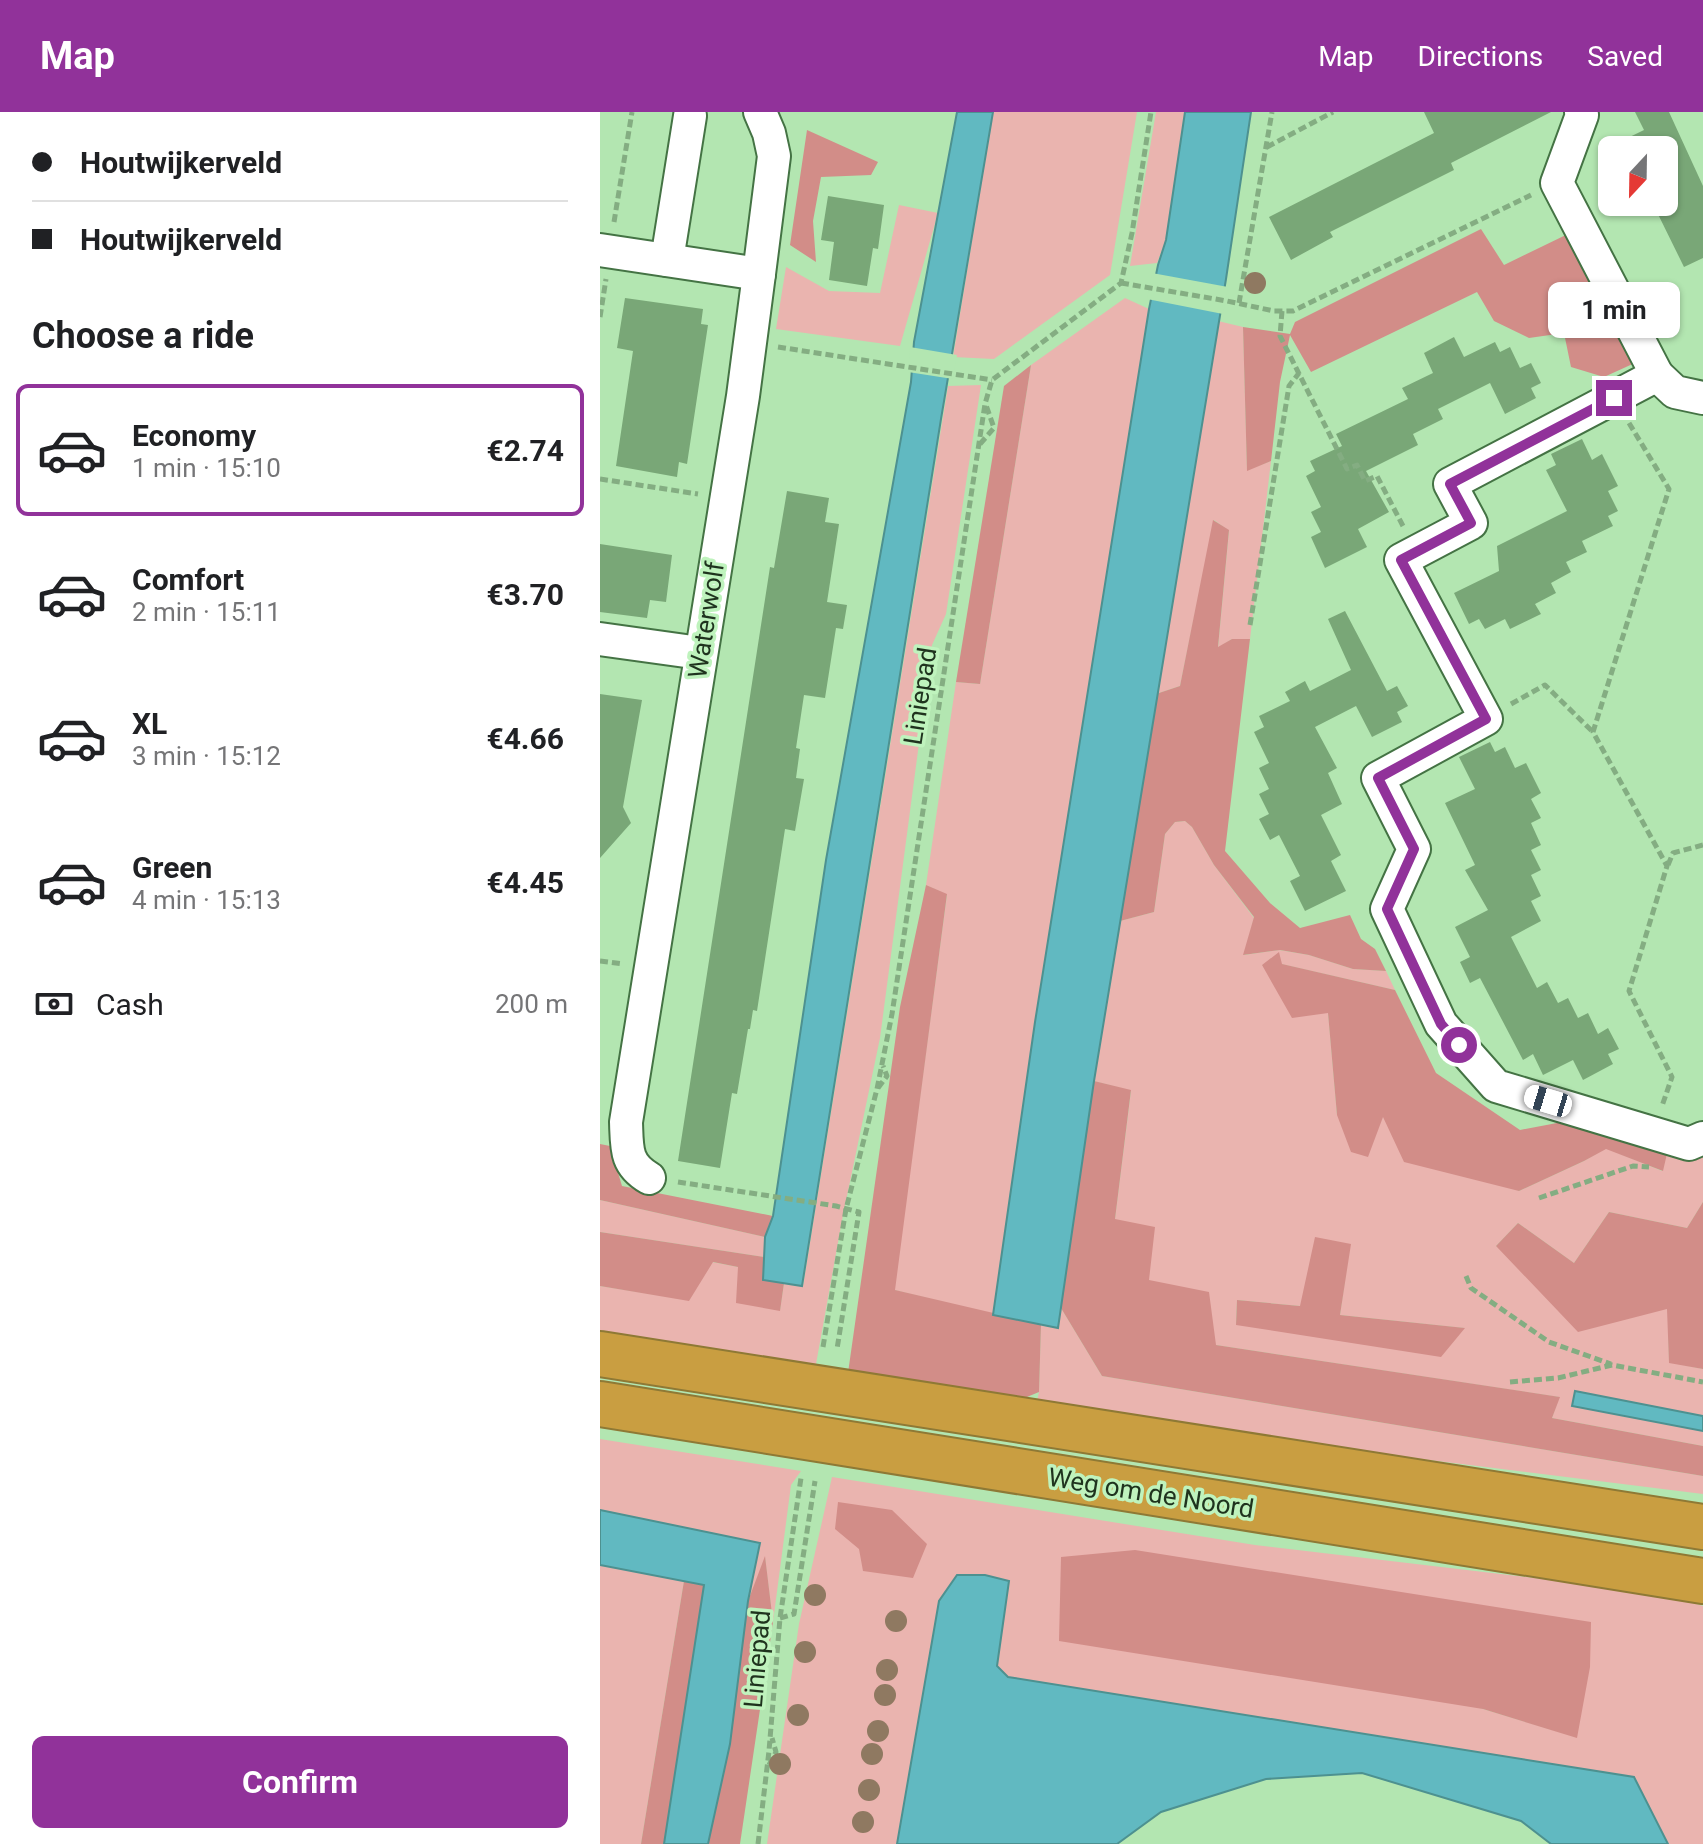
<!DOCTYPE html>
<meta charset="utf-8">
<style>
body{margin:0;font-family:Roboto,sans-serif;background:#f2f2f2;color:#202124;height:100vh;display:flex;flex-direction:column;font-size:30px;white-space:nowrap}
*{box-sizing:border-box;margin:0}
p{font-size:26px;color:#757577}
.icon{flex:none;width:44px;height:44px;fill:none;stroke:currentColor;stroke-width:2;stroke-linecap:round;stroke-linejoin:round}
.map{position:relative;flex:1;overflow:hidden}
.side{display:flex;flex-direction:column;background:#fff;width:600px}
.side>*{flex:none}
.top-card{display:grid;align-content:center;height:176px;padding:0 32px;background:#fff}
.needle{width:52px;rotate:202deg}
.controls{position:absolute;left:998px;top:24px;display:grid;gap:16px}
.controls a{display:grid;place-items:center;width:80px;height:80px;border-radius:12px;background:#fff;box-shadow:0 2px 6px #0004;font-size:40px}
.end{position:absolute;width:36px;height:36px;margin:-18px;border:10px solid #91329a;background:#fff;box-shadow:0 0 0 4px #fff}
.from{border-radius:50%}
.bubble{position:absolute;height:56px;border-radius:12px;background:#fff;box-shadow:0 2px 6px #0004;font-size:26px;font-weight:700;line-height:56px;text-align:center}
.car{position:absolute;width:24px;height:48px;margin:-24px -12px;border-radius:10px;box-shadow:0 0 6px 2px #0007;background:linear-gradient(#fff 24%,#345 0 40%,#fff 0 76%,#345 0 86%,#fff 0)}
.top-card b{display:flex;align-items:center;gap:28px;height:76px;font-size:30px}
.top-card b+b{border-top:2px solid #e0e0e0}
.top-card i{width:20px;height:20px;background:#202124}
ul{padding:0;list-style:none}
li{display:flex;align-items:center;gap:24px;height:132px;margin:0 16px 12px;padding:0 16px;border:4px solid transparent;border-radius:12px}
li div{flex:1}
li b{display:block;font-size:30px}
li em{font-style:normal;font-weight:700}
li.active{border-color:#91329a}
li>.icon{width:72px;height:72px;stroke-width:1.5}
h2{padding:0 32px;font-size:36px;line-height:96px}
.pay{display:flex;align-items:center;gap:20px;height:88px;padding:0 32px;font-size:30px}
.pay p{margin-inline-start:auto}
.primary-button{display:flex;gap:16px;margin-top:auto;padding:16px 32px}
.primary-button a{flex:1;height:92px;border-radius:12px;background:#91329a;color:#fff;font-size:32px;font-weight:700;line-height:92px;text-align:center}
header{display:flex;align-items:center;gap:48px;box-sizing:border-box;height:112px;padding:0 40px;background:#91329a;color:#fff}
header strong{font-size:38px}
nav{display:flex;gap:44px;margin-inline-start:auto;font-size:28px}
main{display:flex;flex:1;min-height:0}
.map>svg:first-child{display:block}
.green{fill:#eab4af;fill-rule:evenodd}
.forest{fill:#d28d88}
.water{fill:#61b9c1;stroke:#4d9190;stroke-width:2}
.pier{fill:#b3e6b1}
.building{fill:#79a777}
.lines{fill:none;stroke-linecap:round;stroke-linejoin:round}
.minor-casing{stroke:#447344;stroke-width:36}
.highway-casing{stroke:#8e7935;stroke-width:48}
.path{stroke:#84ad82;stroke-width:5;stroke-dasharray:8 4;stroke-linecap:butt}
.minor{stroke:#fff;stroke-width:32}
.highway{stroke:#c99e41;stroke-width:44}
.tree{fill:#8f7961}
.route{stroke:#91329a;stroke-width:10}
.labels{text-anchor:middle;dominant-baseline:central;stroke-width:7;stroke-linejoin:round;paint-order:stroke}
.street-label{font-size:26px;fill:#1f331e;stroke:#bff3bd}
</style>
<header>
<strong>Map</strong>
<nav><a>Map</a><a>Directions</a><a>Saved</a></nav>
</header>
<main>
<section class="side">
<div class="top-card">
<b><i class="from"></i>Houtwijkerveld</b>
<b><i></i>Houtwijkerveld</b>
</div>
<h2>Choose a ride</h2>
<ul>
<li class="active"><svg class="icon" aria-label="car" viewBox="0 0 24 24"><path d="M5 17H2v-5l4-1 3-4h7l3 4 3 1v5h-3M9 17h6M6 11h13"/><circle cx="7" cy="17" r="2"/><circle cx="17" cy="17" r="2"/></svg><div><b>Economy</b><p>1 min · 15:10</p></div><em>€2.74</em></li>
<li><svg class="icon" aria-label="car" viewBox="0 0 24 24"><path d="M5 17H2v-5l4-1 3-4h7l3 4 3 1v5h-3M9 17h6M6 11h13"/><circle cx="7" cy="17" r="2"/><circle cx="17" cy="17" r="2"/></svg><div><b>Comfort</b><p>2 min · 15:11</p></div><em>€3.70</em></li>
<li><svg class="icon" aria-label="car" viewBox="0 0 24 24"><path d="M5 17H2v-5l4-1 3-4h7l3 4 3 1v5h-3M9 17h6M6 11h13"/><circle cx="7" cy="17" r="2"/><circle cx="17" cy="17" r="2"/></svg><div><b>XL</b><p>3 min · 15:12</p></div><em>€4.66</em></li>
<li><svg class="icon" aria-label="car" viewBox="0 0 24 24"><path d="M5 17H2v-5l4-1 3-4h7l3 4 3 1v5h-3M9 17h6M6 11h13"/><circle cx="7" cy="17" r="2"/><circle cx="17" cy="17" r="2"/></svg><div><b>Green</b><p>4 min · 15:13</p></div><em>€4.45</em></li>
</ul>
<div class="pay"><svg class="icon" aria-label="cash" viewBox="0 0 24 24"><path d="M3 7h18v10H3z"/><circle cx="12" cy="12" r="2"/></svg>Cash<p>200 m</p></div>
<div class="primary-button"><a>Confirm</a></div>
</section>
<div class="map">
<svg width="1103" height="1732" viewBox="0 0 1103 1732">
<rect width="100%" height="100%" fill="#b3e6b1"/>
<!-- green -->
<g class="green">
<path d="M393,0H537L510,163L394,247L353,245Z"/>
<path d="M556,0H585L566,128L557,151L530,154Z"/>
<path d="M299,93L338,101L300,234L176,217L186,155L229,179L280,181Z"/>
<path d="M525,186L549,197L435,910L393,1202L294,1178L347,783L326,773L356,570L380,572L431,253Z"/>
<path d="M618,209L643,215L647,358L671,349L650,527H632L618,536L629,419L614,408L580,574L556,582Z"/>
<path d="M381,273L346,502L332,533L280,926L243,1103L214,1263L0,1226V1174L89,1188L112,1150L138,1155L180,1198L184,1171L203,1174L348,274Z"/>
<path d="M585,709L592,715L614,753L654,806L644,843L679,838L709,843L753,857L786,859L795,878L681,852L662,853L728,900L737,1003L783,1004L919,1079L984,1049L1006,1036L1062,1059L1069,1033L1103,1040V1090L1087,1116L1009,1100L974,1151L918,1111L896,1134L1068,1197L1069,1250L1103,1257V1304L976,1279L972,1293L1103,1319V1334L952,1306L959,1285L616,1233L549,1168L515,1107L531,979L494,969L520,809L554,800L565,722L575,710ZM750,1132L740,1203L864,1216L746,1228L636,1212L637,1188L700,1194Z"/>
<path d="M0,1088L165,1125L164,1145L0,1120Z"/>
<path d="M461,1196L502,1264L1103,1364V1382L435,1299L439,1280L441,1212L458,1216Z"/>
<path d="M0,1327L201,1359L191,1373L173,1510L165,1446L148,1489L160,1431L0,1398Z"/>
<path d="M232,1365L655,1433L1062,1481L1103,1494V1732H1068L1034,1665L408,1565L397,1555L408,1469L385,1463H357L339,1489L297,1732H167L199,1512ZM461,1445L976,1625L883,1597Z"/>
<path d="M0,1453L84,1469L41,1732H0Z"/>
</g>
<!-- forest -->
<g class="forest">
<path d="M207,18L278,50L271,63L221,65L213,109L216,150L190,133Z"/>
<path d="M881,117L904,153L972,120L1037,250L1004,265L971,255L964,221L929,226L894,209L877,180L711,260L690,223L680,270L671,349L647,359L643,215L690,222L695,210Z"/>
<path d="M431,253L380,572L356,570L404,274Z"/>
<path d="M613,408L629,418L618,535L632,527H650L625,739L670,791L700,816L750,803L761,827L775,837L786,859L753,857L709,843L680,838L643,843L654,805L614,753L592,715L585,709L575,710L565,722L554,800L520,809L556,582L580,574Z"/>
<path d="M326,773L347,782L295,1178L441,1212L439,1280L405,1294L247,1268L300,895Z"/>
<path d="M679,840L682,852L795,878L836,961L920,1018L994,1004L1069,1033L1063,1059L1006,1037L984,1049L919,1079L804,1050L783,1005L768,1045L751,1040L737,1003L728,901L692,906L662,853Z"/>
<path d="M494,969L531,978L515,1107L555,1115L549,1168L609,1180L616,1233L960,1285L952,1306L1103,1334V1364L502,1264L461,1196Z"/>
<path d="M0,1032L10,1034L22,1074L173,1104L165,1125L0,1088Z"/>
<path d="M1103,1090V1257L1069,1251L1067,1197L978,1220L896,1134L918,1111L974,1151L1009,1100L1087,1116Z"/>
<path d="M0,1120L164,1145V1167L184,1171L180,1199L136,1191L138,1155L113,1150L89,1189L0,1174Z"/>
<path d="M715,1125L751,1132L740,1203L865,1216L841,1245L636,1213L637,1188L700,1194Z"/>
<path d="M238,1390L292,1398L327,1432L313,1466L263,1459L259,1437L235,1417Z"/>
<path d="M535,1438L991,1510L990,1555L977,1626L883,1597L459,1529L461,1445Z"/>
<path d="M165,1444L173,1510L140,1732H108L130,1632L148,1489Z"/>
<path d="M84,1469L104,1472L64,1732H41Z"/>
</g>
<!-- water -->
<g class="water">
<path d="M357,0H393L341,307L202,1174L163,1168L165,1125L173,1104L226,748L311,270L314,230Z"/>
<path d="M585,0H651L626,167L494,969L458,1216L393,1203L435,910L549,197L558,153L566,128Z"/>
<path d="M975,1279L1103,1304V1319L972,1294Z"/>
<path d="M0,1398L160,1431L148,1489L130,1632L108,1732H64L104,1473L0,1453Z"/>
<path d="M357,1463H385L409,1469L397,1554L408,1565L1034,1665L1068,1732H951L921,1709L762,1661L666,1667L561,1700L517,1732H297L339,1489Z"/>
</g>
<!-- pier -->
<g class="pier">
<path d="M552,161L628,175L623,202L547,187Z"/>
<path d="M310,235L357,243L353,267L308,260Z"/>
</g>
<!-- building -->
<g class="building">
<path d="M824,0H951L851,51L854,58L730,120L733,125L691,148L669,105L834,21Z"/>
<path d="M1035,0H1069L1103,74V146L1084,155L1052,90H1064V38H1003L1044,18Z"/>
<path d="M228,84L284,93L278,137L273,136L267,174L229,168L234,130L221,128Z"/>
<path d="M25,186L103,197L101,212L108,213L87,352L79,350L77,365L16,354L33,239L17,236Z"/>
<path d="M854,225L864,245L895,230L900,240L910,235L920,256L931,251L941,271L931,276L936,286L905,302L890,271L838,297L843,307L813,322L818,333L766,359L789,400L758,417L767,435L725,456L711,425L721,420L711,400L721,395L706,364L715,359L710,349L742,334L736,322L808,287L802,276L833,261L824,241Z"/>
<path d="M982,327L992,348L1002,342L1018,374L1008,379L1018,399L1008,404L1013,414L982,429L987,440L966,450L971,460L951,471L956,481L935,492L941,502L910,517L905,507L885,517L879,507L869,512L854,481L899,459L897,434L967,399L946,358L956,353L951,342Z"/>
<path d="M187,379L229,386L225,410L239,412L227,490L247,493L243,517L236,516L225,586L204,583L196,636L200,637L196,666L204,667L195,719L185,717L157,899L153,898L150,917H148L137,982L132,981L120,1056L78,1049L170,455L174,456Z"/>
<path d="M0,432L72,443L66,490L50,488L47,506L0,500Z"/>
<path d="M745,499L787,579L797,574L808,594L797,600L802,610L772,625L756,594L715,615L737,656L728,661L742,692L721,703L741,743L731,749L746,779L705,799L690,769L700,764L679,723L670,728L659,707L669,702L659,682L669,677L659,656L669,651L654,620L664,615L659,604L690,589L685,580L705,569L710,579L751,558L728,507Z"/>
<path d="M0,582L42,588L23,695L31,711L0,746Z"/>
<path d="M890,630L895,640L905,635L915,656L926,651L941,681L931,687L941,706L931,711L941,733L931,738L941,758L931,763L941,784L931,789L941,809L911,825L937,876L947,870L958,891L968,886L978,906L988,901L998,922L1008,916L1019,937L1008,942L1013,952L983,968L973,948L943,963L933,942L923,948L880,866L870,871L860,850L870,845L855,815L888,798L865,758L875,753L845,691L875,677L859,645Z"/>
</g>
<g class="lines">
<defs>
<g id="minor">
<path d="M981,0L982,3L957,71L1057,263L850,372L871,411L801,448L886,607L778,666L814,737L787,797L841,912L896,974L1089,1032L1103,1026"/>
<path d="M0,138L159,162"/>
<path d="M67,148L90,4"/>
<path d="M1057,263L1075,280L1103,286"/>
<path d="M0,527L100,541"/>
<path d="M49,1066C25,1052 27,1036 26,1010L143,284L159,162L174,44L169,21L160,0"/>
</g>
<g id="highway">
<path d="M0,1242L1103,1415"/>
<path d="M0,1292L1103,1469"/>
</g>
</defs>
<!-- minor casing -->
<use href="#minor" class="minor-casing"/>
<!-- highway casing -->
<use href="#highway" class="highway-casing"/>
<!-- path -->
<g class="path">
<path d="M667,35L733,0"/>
<path d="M14,110L32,0"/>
<path d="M521,171L627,189L674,199H693L931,83"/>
<path d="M639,191L672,0"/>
<path d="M682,199L680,224L747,357L757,353L765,369L777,364L803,414"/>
<path d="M0,205L6,167"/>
<path d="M178,235L392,268"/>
<path d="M1029,311L1069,377L993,620L1067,754L1029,879L1072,965L1062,994"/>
<path d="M380,332L394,316L386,293"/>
<path d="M0,367L98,382"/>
<path d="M650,513L689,274L699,261"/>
<path d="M911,592L945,573L993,620"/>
<path d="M1068,753L1073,741L1103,733"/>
<path d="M0,849L23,852"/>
<path d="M278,976L287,964L283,954"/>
<path d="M78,1070L236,1094L259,1100L237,1237"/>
<path d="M939,1086L1033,1054L1049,1055"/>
<path d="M866,1164L871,1176L949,1230L1011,1252"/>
<path d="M223,1235L246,1097L277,977L292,902L385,292L392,268L521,171L532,121L551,0"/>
<path d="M910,1270L958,1266L1012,1253L1103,1270"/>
<path d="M180,1506L194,1502L215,1369"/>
<path d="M169,1653L176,1640L172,1626"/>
<path d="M158,1732L169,1639L180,1506L201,1366"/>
</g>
<!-- minor -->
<use href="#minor" class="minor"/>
<!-- highway -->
<use href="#highway" class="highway"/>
</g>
<!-- trees -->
<g class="tree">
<circle cx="655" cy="171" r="11"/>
<circle cx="215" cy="1483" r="11"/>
<circle cx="296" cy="1509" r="11"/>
<circle cx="205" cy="1540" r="11"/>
<circle cx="287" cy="1558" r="11"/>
<circle cx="285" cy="1583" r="11"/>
<circle cx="198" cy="1603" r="11"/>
<circle cx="278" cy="1619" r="11"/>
<circle cx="272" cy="1642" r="11"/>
<circle cx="180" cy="1652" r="11"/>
<circle cx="269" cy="1678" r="11"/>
<circle cx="263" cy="1710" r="11"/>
</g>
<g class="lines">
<!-- route -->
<path class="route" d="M859,933L841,912L787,797L814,737L778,666L886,607L801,448L871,411L850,372L1014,286"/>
</g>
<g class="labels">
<!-- street labels -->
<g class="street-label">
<text transform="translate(106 508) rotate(-81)">Waterwolf</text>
<text transform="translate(320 584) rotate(-81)">Liniepad</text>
<text transform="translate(551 1381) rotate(9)">Weg om de Noord</text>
<text transform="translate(157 1547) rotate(-85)">Liniepad</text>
</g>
</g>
</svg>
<div class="controls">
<a><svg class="needle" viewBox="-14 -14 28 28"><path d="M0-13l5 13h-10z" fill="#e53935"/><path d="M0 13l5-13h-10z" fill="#757577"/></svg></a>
</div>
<i class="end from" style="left:859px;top:933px"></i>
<i class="end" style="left:1014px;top:286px"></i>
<div class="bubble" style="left:948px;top:170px;width:132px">1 min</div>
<i class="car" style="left:948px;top:989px;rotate:287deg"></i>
</div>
</main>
